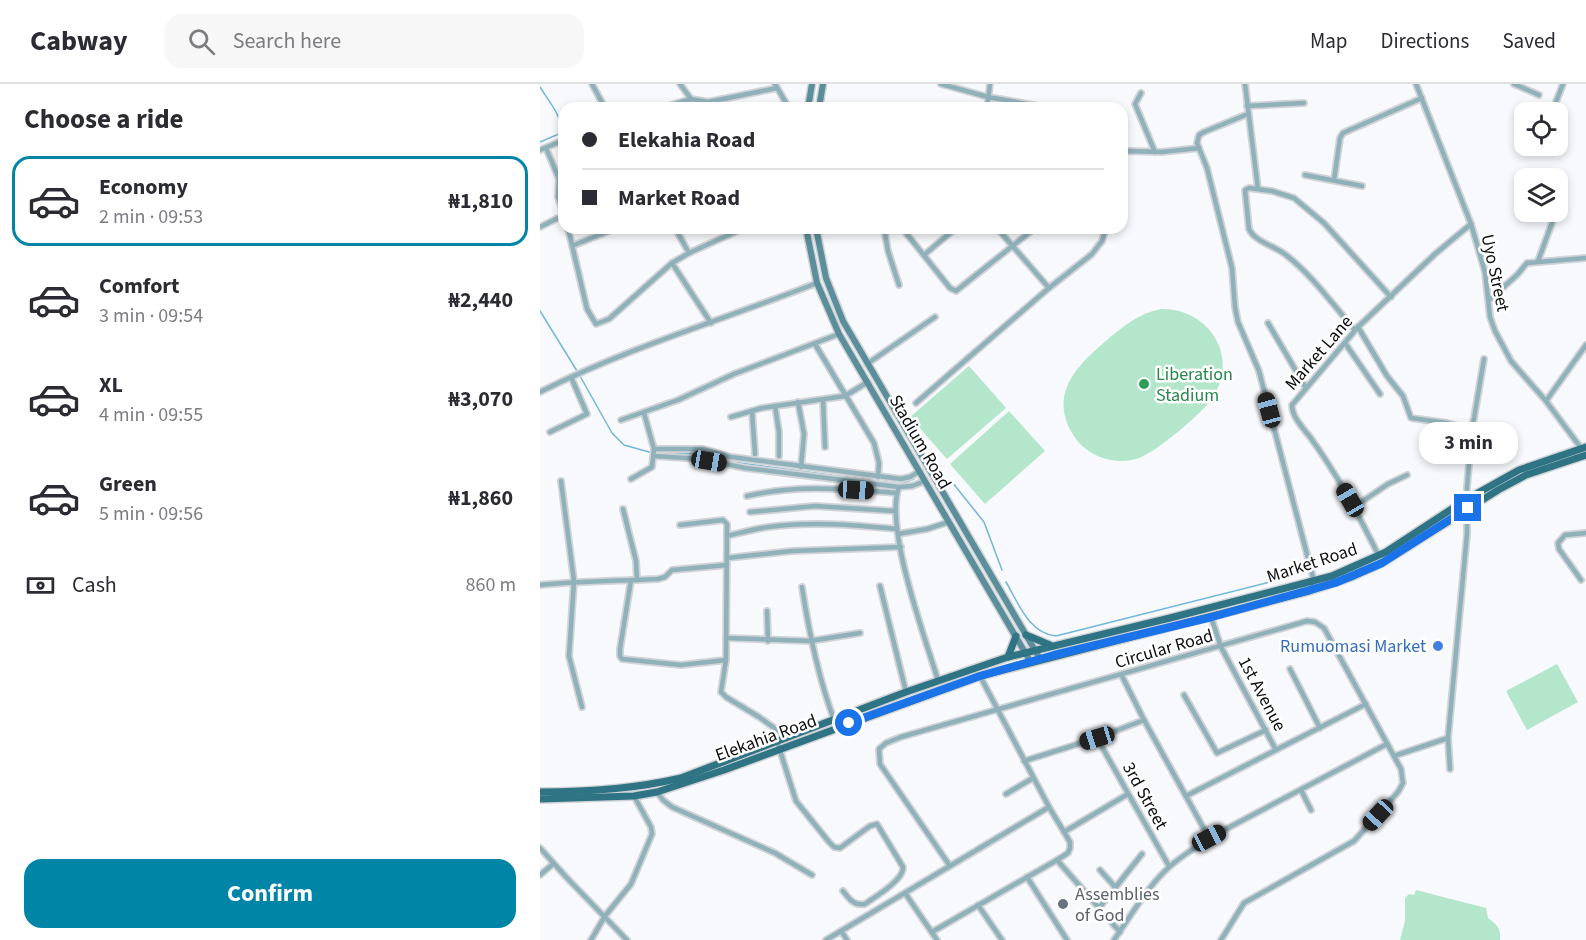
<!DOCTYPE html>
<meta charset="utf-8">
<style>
body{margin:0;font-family:"Source Sans 3",sans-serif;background:#f7f7f7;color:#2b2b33;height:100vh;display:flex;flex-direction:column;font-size:22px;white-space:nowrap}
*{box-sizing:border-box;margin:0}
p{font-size:20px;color:#7c7c81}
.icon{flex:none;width:33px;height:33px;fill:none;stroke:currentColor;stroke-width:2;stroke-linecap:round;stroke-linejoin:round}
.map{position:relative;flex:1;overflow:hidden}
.panel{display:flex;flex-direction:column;background:#fff;width:540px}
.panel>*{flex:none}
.top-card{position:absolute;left:18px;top:18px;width:570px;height:132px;border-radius:18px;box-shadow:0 3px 9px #0003;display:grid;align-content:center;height:132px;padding:0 24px;background:#fff}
.tools{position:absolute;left:974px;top:18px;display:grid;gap:12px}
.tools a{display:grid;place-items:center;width:54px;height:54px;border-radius:12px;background:#fff;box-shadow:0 3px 9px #0003;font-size:30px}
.end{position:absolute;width:27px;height:27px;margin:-14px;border:8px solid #1a73e8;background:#fff;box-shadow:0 0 0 3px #fff}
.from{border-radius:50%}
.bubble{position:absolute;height:42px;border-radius:18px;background:#fff;box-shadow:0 3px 9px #0003;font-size:20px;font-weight:700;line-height:42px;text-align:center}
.car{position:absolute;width:18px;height:36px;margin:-18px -9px;border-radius:8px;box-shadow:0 0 4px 2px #0007;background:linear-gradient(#222 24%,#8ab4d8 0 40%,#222 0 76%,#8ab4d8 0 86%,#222 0)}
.top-card b{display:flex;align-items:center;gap:21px;height:57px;font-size:22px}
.top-card b+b{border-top:2px solid #e1e1e2}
.top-card i{width:15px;height:15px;background:#2b2b33}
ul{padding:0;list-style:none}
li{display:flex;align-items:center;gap:18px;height:90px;margin:0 12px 9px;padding:0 12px;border:3px solid transparent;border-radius:18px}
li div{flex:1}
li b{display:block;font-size:22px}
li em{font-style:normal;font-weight:700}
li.selected{border-color:#0085a7}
li>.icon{width:54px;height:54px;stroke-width:1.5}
h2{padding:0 24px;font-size:27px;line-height:72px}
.pay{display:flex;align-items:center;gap:15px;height:66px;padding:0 24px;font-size:22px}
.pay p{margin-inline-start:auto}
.primary-button{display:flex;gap:12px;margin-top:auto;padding:12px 24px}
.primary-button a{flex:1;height:69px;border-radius:18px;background:#0085a7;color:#fff;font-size:24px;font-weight:700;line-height:69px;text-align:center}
header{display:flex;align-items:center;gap:36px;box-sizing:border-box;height:84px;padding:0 30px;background:#fff;border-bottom:2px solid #e1e1e2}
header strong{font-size:28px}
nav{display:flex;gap:33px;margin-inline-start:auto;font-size:21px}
.search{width:420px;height:54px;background:#f7f7f7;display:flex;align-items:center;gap:15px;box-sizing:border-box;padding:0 21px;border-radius:18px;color:#7c7c81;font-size:22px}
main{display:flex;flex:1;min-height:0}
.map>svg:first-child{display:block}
.green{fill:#b3e6cb}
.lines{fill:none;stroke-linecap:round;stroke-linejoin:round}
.stream{stroke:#72b7d9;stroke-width:1.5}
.minor-casing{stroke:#d1d3d6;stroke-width:8}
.secondary-casing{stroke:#d1d3d6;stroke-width:9}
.primary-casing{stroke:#d1d3d6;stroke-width:10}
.minor{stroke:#8fb1ba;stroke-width:4.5}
.secondary{stroke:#5a8e9a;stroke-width:6}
.primary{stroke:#2e7484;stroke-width:7}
.route{stroke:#1a73e8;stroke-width:8}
.leisure-dot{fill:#2e9e5b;stroke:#fff;stroke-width:2}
.shop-dot{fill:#3f7fe0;stroke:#fff;stroke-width:2}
.worship-dot{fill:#6b7280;stroke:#fff;stroke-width:2}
.labels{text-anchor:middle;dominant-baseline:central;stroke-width:5;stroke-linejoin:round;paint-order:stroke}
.street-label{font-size:18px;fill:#0c0d0e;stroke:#fff}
.leisure-label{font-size:18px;fill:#27864d;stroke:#fff;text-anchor:start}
.shop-label{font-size:18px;fill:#366cbe;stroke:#fff;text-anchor:end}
.worship-label{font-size:18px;fill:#5b616d;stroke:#fff;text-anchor:start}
</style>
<header>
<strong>Cabway</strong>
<div class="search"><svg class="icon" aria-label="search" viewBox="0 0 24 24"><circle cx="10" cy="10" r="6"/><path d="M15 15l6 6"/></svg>Search here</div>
<nav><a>Map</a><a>Directions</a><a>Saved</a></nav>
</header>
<main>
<section class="panel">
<h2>Choose a ride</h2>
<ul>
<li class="selected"><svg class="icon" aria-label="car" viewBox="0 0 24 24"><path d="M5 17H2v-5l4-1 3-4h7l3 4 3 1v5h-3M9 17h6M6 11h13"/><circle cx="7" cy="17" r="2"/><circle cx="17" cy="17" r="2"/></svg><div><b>Economy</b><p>2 min · 09:53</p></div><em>₦1,810</em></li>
<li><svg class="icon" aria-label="car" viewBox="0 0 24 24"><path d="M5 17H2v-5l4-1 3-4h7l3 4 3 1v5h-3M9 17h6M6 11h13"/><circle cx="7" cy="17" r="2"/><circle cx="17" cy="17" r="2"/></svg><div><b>Comfort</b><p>3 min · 09:54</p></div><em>₦2,440</em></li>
<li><svg class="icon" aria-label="car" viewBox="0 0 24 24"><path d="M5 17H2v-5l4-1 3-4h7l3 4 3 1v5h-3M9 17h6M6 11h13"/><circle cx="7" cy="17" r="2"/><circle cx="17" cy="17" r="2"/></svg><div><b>XL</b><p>4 min · 09:55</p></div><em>₦3,070</em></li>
<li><svg class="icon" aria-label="car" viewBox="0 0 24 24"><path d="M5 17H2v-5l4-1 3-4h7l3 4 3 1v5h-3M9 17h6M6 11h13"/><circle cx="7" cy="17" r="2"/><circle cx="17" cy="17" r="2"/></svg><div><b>Green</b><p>5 min · 09:56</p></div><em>₦1,860</em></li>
</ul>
<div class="pay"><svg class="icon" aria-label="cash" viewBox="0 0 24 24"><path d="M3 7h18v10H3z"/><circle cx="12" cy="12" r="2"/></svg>Cash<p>860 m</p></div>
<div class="primary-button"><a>Confirm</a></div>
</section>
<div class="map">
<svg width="1046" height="856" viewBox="0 0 1046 856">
<rect width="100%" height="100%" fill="#f7f9fc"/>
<!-- green -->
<g class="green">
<path d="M621,225C668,224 700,272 673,313C663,329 616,368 599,374C588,378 575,378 563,374C550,370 539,361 532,349C509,308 538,281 567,256C584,242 599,229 621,225Z"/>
<path d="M429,282L466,324L407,375L370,333Z"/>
<path d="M469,327L505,367L445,420L410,380Z"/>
<path d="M1017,580L1038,618L987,646L966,607Z"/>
<path d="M876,806L946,824L948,834C957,841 961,844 960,856H860L865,837V814L869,810L874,811Z"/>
</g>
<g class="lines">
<!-- stream -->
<g class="stream">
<path d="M0,3C7,15 24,34 21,49L0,58"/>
<path d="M0,227L37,287"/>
<path d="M40,292L72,349L84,361L109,368L155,370L185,377L351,399L361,400L374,395"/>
<path d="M403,398H412L444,438L462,486"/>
<path d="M466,498C478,518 489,550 516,552L734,497"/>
</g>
<defs>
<g id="minor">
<path d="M52,0L65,24"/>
<path d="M140,0L151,15"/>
<path d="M235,0L249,24"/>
<path d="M401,0L448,13L504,23"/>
<path d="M705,0L718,105"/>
<path d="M876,0L931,140L945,188L950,233L955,247L971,277L1006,317L1041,364"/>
<path d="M974,0L999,11"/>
<path d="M601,9L595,20L615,68"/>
<path d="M707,22L764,19"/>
<path d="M121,24L151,15L168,18L237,4"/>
<path d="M447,24L450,0"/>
<path d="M1012,28L1023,0"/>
<path d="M708,30L664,48L659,51L657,59L667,84L692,184L695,223L698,238L719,287L774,497L770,507"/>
<path d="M6,64L19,95L18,113L24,130"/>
<path d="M0,66L24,56"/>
<path d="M582,68L589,67L622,68L659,64"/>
<path d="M765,91L822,102"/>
<path d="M984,91L988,94"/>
<path d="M794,96L800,54L803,49L882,14"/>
<path d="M1017,114V126"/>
<path d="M0,143L24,131"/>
<path d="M28,144L47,225L56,240L69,235L132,179L149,169L204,144"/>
<path d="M135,144L149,169"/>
<path d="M344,144L348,167L359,201"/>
<path d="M362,144L410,204L416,207L495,144"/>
<path d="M457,144L509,204"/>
<path d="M32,162L76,144"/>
<path d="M384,171L416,144"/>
<path d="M998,177L1016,128"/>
<path d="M132,179L171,239"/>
<path d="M949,216L977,191L987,179L1046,174"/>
<path d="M728,239L766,304"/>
<path d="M818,243L847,292L863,312L871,334L907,339L932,346"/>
<path d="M815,246C793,221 773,192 746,171C735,162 715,158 709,145L705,106L709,104L732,107L754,114L784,139L851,213"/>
<path d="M805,259L840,310"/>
<path d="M275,260L334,359L339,379L338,393"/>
<path d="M327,280L395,233"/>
<path d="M0,308C89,263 185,235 277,199"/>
<path d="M283,316L285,363"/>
<path d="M1006,317L1046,261"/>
<path d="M258,318L264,350L261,383"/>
<path d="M376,319L509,204L552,170L562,157L566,144"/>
<path d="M235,322L239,348V372"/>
<path d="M212,327L215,370"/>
<path d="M191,333L222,324L305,312L328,298"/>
<path d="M81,336L138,316L194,290L299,250"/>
<path d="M10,348L47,330L31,293"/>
<path d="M114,365H163L191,373L361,395L370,393L380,387"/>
<path d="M114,372L162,375L205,384L359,403L372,402L385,397"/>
<path d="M91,395L112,383L114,365L104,329"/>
<path d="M21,397L34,497L29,572L42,623"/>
<path d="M359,403C344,442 385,554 398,596"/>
<path d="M207,412C260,400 303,405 357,409"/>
<path d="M814,423L848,400L867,391"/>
<path d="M83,425L96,477L97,496"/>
<path d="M210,428L275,422L354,427"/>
<path d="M140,441L183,436L187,440L186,576L181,608L186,613L219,633L247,653"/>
<path d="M358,450L387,445L409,438"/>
<path d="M187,452C200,449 214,445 228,443C271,437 314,441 357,445"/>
<path d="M839,472C818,430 797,390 770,353C763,344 752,333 752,321L818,243L895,170L931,140"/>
<path d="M187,474L252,467L361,463"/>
<path d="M91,496L80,565V572L82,575L141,581L186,576"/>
<path d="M1041,496L1019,465L1018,459L1025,451L1046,449"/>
<path d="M0,501C39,497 79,497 118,495L125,493L132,486L187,481"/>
<path d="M340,502L366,608"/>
<path d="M262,503C269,549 278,592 294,636"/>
<path d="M227,527L228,557"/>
<path d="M671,533L681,563L736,666"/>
<path d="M186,554L270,557L320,549"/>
<path d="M750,585L780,644"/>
<path d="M582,592L604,636L669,754"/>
<path d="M644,611L677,669L726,646"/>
<path d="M557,654L629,782"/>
<path d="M237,657L256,717L289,758L294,763L300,764L330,742L337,740L363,783C364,796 335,813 325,820C314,822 309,815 303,807"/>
<path d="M854,672L908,654"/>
<path d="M484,677L557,654L604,636"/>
<path d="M910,685L908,654L927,450V403L932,346L944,275"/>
<path d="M761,706L771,726"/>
<path d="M117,708L123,716L132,723L235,769L272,791"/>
<path d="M466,710L493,694"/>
<path d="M646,712L826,620"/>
<path d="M524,748L588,710"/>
<path d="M0,764L27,794L87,856"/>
<path d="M517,776L580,848"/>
<path d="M410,782L340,680L339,665L346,659L361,653L767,537L775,538L784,544L861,685L863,699L858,708L814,757L704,819L681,856"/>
<path d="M560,786L576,804"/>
<path d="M0,791L13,780"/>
<path d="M487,793L527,856"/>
<path d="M365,809L397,856"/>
<path d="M438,821L462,856"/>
<path d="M559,824L602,770"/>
<path d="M301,847L307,856"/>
<path d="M392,848L517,776L528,769L530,764V758L509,723L440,592"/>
<path d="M51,856L65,832L91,800L112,750L111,743L94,712"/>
<path d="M286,856L509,723"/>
<path d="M574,856C590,833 604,808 624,788C636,775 654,765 669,754L847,660"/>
</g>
<g id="secondary">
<path d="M268,24L272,0"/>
<path d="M279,24L283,0"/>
<path d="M266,144L277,199L299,250L490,577"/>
<path d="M276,144L286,194L303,237L500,575"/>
</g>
<g id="primary">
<path d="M486,551L510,561"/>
<path d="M468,573L476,552"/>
<path d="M0,708C48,708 94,705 141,694L366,608L468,573L630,534L792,492L846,468L927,415L979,386L1046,363"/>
<path d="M0,715L94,712L117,708L184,686L440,592L769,507L811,493L842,479L958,406L986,391L1046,371"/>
</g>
</defs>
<!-- minor casing -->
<use href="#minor" class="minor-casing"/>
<!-- secondary casing -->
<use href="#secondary" class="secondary-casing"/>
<!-- primary casing -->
<use href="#primary" class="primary-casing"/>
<!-- minor -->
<use href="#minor" class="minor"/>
<!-- secondary -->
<use href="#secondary" class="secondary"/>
<!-- primary -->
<use href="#primary" class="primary"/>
</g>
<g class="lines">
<!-- route -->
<path class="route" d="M309,639L440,592L514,571L672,533L795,499L842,479L928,424"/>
</g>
<!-- markers -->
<circle class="leisure-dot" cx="604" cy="300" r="6"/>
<circle class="shop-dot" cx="898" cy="562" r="6"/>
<circle class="worship-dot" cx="523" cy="820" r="6"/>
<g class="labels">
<!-- street labels -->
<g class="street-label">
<text transform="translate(955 189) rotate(78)">Uyo Street</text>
<text transform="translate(779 269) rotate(-49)">Market Lane</text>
<text transform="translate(380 358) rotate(60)">Stadium Road</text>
<text transform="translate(772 479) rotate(-18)">Market Road</text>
<text transform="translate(624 565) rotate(-16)">Circular Road</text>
<text transform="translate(722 610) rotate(62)">1st Avenue</text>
<text transform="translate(226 654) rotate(-20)">Elekahia Road</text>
<text transform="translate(605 712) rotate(61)">3rd Street</text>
</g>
<!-- leisure labels -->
<g class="leisure-label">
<text x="616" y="290">Liberation<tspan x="616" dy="21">Stadium</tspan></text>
</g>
<!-- shop labels -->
<g class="shop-label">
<text x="886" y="562">Rumuomasi Market</text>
</g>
<!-- worship labels -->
<g class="worship-label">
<text x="535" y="810">Assemblies<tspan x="535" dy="21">of God</tspan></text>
</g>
</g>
</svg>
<div class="tools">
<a><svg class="icon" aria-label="locate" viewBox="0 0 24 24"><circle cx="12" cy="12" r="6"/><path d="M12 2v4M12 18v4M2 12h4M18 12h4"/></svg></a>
<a><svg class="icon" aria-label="layers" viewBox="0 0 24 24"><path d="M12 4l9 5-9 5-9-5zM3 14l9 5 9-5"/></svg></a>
</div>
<i class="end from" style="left:309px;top:639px"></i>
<i class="end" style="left:928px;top:424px"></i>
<div class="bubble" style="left:879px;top:338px;width:99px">3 min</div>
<i class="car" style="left:729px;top:326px;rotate:345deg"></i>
<i class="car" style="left:169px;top:377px;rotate:100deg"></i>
<i class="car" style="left:316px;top:406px;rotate:93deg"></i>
<i class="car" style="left:810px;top:416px;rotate:330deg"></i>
<i class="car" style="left:557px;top:654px;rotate:253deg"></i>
<i class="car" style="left:838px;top:731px;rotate:223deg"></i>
<i class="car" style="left:669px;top:754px;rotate:62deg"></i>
<div class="top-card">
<b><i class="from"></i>Elekahia Road</b>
<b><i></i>Market Road</b>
</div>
</div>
</main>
